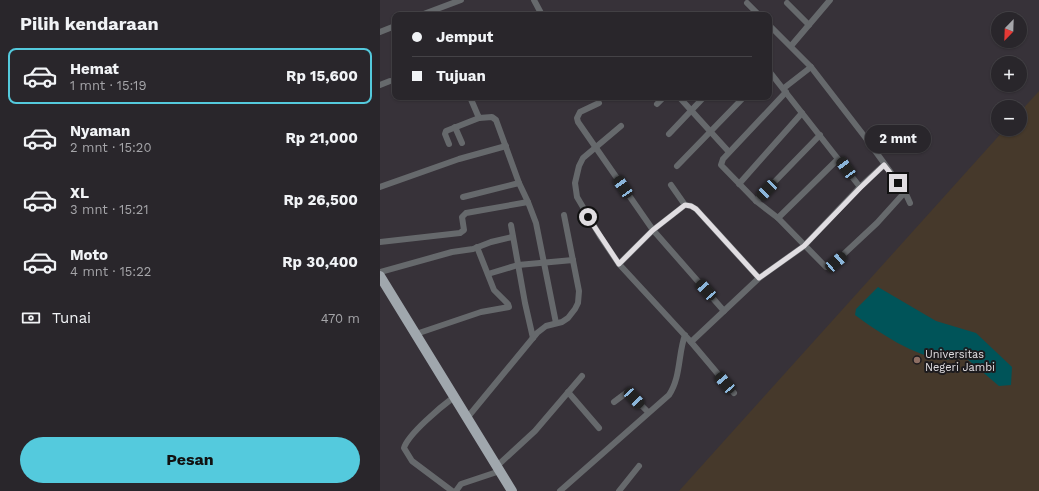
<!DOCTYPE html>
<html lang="id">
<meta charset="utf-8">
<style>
body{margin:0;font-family:"Work Sans",sans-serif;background:#353237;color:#f1f3f6;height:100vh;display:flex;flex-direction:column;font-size:15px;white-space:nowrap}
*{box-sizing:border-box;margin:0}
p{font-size:13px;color:#a5a5a9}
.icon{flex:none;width:22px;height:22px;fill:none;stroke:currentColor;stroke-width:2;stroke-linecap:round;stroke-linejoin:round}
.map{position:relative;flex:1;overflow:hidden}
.drawer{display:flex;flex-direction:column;background:#29262b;width:380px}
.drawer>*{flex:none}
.top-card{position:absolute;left:12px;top:12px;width:380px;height:88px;border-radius:8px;box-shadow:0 1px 3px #0004,0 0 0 1px #454347;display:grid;align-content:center;height:88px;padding:0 20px;background:#29262b}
.needle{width:26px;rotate:203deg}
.fabs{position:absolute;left:611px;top:12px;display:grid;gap:8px}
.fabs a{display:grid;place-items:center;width:36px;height:36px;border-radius:50%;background:#29262b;box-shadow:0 1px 3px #0004,0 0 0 1px #454347;font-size:20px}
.end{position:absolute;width:18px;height:18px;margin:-9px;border:5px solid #e0dde1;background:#111;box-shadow:0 0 0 2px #111}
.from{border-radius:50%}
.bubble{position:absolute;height:28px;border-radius:14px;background:#29262b;box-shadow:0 1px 3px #0004,0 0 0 1px #454347;font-size:13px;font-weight:700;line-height:28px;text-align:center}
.car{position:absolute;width:12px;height:24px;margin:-12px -6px;border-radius:5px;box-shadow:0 0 3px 1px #0007;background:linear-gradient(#222 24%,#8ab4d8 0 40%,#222 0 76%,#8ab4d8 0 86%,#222 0)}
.top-card b{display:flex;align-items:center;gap:14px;height:38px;font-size:15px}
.top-card b+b{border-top:1px solid #454347}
.top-card i{width:10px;height:10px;background:#f1f3f6}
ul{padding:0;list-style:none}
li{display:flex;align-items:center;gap:12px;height:56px;margin:0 8px 6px;padding:0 12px;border:2px solid transparent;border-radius:8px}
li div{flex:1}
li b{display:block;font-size:15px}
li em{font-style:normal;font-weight:700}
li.selected{border-color:#54cadd}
li>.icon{width:36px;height:36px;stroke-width:1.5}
h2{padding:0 20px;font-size:18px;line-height:48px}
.pay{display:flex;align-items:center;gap:10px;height:44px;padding:0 20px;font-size:15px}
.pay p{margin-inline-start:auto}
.primary-button{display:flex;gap:8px;margin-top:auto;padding:8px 20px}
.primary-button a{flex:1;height:46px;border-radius:24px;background:#54cadd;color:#111;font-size:16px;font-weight:700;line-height:46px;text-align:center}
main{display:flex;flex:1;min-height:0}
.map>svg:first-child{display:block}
.education{fill:#46392b}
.water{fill:#005459}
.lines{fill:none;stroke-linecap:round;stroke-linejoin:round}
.minor{stroke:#66696c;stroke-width:6}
.trunk{stroke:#a0a7ad;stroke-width:10}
.route{stroke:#e0dde1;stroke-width:5}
.education-dot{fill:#8d6e63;stroke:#1d1b1e;stroke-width:1.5}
.labels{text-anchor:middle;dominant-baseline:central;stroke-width:4;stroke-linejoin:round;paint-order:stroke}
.poi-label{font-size:11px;fill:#e0dde1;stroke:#1d1b1e;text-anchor:start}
</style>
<main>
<section class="drawer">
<h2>Pilih kendaraan</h2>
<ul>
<li class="selected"><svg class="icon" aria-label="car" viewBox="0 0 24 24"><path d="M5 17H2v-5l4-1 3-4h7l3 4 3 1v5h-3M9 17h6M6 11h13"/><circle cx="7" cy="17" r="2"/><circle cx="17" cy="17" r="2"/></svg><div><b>Hemat</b><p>1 mnt · 15:19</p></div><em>Rp 15,600</em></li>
<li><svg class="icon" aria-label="car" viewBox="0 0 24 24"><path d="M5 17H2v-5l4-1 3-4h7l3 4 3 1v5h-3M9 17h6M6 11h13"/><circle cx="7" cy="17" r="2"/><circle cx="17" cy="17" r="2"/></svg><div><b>Nyaman</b><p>2 mnt · 15:20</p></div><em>Rp 21,000</em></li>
<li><svg class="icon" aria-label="car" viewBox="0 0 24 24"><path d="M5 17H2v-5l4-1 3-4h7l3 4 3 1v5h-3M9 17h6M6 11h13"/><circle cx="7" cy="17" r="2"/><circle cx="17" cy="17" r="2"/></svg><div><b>XL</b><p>3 mnt · 15:21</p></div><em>Rp 26,500</em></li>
<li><svg class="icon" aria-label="car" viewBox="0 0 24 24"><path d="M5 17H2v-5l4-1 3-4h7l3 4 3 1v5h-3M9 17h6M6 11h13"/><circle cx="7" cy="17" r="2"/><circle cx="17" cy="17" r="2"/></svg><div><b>Moto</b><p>4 mnt · 15:22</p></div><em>Rp 30,400</em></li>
</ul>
<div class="pay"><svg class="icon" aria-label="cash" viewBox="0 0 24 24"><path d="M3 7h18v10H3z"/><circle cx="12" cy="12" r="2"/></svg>Tunai<p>470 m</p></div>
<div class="primary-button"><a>Pesan</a></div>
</section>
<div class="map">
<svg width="659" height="491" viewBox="0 0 659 491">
<rect width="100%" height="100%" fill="#373239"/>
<!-- education -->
<path class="education" d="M659,91V491H299L625,129H640V112Z"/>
<!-- water -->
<path class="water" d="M498,287L556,321L596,333L632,367L631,385L619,386L586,358C579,358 571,360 564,359C535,357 498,332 475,315L476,309Z"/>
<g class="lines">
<!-- minor -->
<g class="minor">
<path d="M154,0L162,15"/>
<path d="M367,3L379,15"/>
<path d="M407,3L429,25"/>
<path d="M41,15L81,0"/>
<path d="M389,25L431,67L485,137L525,192L530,203"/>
<path d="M0,32L15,26"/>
<path d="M411,46L450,0"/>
<path d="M389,71L480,187"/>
<path d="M0,85L10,81"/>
<path d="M404,88L431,67"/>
<path d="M406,92L343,159L341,165L376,201L398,218L441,262L446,267L451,266L497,223L525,192"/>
<path d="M90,97L99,118L112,117L116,120L139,183L148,202L156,223L176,323"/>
<path d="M299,97L349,152"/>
<path d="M219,103L200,112L197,118L198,122L273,230L305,205L311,206L316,209L379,278"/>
<path d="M277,104L284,97"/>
<path d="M241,126L203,158L199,166L195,183L197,197L220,236L239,264L311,342L354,393"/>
<path d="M75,127L82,143"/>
<path d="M289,134L324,97"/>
<path d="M69,144L65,134L66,131L99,118"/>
<path d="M297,166L364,97"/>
<path d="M359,184L422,113"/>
<path d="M291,185L305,205"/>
<path d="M0,187L79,159L126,146"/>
<path d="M83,197L139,183"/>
<path d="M376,201L440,135"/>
<path d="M398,218L458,159"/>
<path d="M131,225L145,303L153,338"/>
<path d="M0,242L80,233L84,230L82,217L86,213L148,202"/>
<path d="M239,264L273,230L344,311"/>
<path d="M0,272L72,252L93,249L111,242L132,237"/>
<path d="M108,274L138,265L193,260"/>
<path d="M36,334L101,312L129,307L128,304L114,290L97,247"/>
<path d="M311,342L379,278L424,246L480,187L504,165"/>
<path d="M188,392L219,428"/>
<path d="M234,402L246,393H249L268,412"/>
<path d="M87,418L157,333L166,326L182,322L188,318L195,309L198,303L199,291L184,215"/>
<path d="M117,466L155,431L202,376"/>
<path d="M72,491L32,461L24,448C28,434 62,406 74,397"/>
<path d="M76,491L81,484L120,471"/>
<path d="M180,491L289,395C301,377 298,354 305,335"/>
<path d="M239,491L259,466"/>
</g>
<!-- trunk -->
<path class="trunk" d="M0,276L132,491"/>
</g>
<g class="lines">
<!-- route -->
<path class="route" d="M208,217L239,264L273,230L305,205L311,206L316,209L379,278L424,246L480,188L504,165L518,183"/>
</g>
<!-- markers -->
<circle class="education-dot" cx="537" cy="360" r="4"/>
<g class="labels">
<!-- poi labels -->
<g class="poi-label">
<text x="545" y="354">Universitas<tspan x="545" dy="13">Negeri Jambi</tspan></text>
</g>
</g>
</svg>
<div class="fabs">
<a><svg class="needle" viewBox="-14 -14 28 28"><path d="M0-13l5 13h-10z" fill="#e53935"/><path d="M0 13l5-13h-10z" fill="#a5a5a9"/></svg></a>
<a>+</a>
<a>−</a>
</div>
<i class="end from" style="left:208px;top:217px"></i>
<i class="end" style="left:518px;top:183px"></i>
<div class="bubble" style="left:485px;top:125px;width:66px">2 mnt</div>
<i class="car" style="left:466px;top:168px;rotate:324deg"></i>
<i class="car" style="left:243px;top:187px;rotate:326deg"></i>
<i class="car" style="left:387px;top:190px;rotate:224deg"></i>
<i class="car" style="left:456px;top:262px;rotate:49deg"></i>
<i class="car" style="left:326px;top:290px;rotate:318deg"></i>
<i class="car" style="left:345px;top:383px;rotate:320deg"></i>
<i class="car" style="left:254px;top:398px;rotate:137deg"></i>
<div class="top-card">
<b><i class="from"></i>Jemput</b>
<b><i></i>Tujuan</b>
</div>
</div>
</main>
